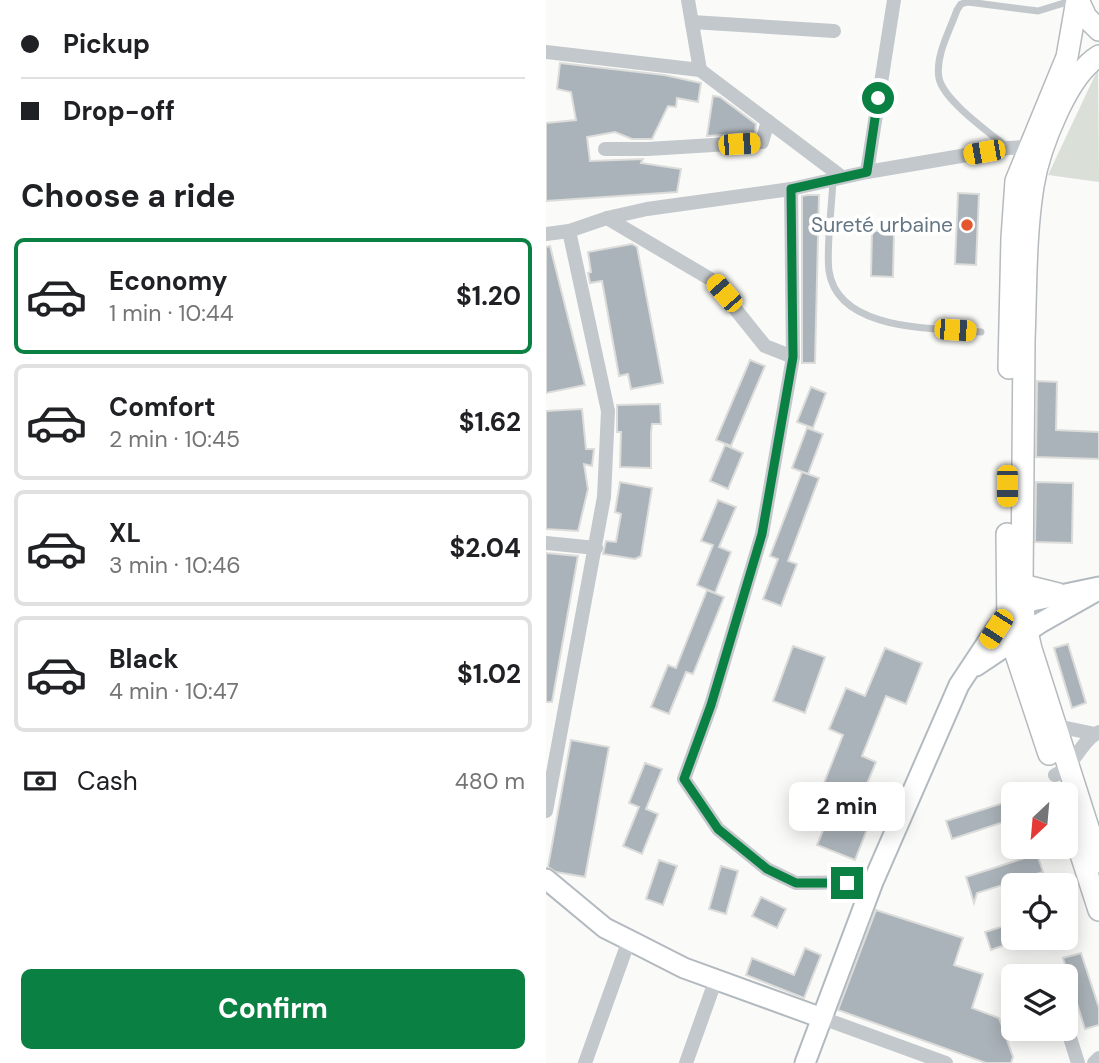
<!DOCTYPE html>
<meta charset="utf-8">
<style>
body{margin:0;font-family:"DM Sans",sans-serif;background:#f2f2f2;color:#202124;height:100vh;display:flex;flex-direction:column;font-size:26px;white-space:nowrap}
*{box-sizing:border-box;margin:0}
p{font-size:23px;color:#757577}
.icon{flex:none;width:38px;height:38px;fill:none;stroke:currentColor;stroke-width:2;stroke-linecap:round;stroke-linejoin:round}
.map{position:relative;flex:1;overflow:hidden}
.details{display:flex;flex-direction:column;background:#fff;width:546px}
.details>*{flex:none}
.banner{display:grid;align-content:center;height:154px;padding:0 21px;background:#fff}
.needle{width:46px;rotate:206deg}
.controls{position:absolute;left:455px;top:782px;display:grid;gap:14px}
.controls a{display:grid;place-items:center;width:77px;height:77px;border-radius:10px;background:#fff;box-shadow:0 4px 18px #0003;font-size:35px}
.end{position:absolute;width:32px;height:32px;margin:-16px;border:9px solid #0b8043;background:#fff;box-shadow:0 0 0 4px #fff}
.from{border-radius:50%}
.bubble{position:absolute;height:49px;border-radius:10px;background:#fff;box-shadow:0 4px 18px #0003;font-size:23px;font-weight:700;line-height:49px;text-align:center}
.car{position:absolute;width:21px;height:42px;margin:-21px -10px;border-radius:9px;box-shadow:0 0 5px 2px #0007;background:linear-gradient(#f5c518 24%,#345 0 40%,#f5c518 0 76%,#345 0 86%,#f5c518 0)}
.banner b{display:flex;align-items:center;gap:24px;height:66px;font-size:26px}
.banner b+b{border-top:2px solid #e0e0e0}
.banner i{width:18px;height:18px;background:#202124}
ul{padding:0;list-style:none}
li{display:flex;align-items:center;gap:21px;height:116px;margin:0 14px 10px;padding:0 7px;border:4px solid #e0e0e0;border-radius:10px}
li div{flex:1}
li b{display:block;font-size:26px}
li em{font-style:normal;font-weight:700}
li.selected{border-color:#0b8043}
li>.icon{width:63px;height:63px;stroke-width:1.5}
h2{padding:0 21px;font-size:32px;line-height:84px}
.pay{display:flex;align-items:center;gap:18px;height:77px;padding:0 21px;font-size:26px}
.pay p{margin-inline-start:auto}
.cta{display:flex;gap:14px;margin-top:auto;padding:14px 21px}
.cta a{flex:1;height:80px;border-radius:10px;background:#0b8043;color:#fff;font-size:28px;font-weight:700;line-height:80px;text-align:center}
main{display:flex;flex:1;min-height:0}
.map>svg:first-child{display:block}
.green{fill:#dadfd7}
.building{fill:#aab3b9;stroke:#dcdcda;stroke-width:2}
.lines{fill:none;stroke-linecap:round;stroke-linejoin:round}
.secondary-casing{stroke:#b3babf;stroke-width:23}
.primary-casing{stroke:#b5babe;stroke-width:24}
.lane{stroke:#c3c8cc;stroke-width:7}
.street{stroke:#c3c8cc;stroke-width:14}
.secondary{stroke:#fff;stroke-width:19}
.primary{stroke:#fff;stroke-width:21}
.route{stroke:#0b8043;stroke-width:9}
.poi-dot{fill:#e4572e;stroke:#fff;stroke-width:2.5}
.labels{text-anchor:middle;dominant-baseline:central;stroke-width:7;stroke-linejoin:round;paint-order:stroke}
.poi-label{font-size:21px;fill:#657683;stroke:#fff;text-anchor:end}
</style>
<main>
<section class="details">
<div class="banner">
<b><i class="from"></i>Pickup</b>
<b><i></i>Drop-off</b>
</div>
<h2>Choose a ride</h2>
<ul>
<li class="selected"><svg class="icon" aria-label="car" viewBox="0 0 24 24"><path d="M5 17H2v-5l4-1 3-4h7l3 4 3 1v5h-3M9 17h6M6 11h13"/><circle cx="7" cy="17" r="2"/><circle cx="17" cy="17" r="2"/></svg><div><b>Economy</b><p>1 min · 10:44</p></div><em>$1.20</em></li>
<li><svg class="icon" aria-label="car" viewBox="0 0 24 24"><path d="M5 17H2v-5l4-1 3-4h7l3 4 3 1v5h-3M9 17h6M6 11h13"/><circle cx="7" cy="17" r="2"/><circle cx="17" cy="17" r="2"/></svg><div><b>Comfort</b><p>2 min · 10:45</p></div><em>$1.62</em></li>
<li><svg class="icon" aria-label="car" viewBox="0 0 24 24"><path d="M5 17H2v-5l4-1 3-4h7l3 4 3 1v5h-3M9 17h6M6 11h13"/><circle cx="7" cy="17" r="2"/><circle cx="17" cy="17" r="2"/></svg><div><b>XL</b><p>3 min · 10:46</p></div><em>$2.04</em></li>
<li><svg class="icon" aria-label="car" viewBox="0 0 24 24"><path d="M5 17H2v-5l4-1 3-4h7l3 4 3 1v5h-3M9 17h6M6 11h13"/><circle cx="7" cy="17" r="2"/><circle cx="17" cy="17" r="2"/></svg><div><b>Black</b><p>4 min · 10:47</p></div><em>$1.02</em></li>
</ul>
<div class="pay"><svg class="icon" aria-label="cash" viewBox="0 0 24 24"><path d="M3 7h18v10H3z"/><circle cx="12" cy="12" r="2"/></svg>Cash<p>480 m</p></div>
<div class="cta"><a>Confirm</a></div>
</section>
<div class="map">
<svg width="553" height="1063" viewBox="0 0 553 1063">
<rect width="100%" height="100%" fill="#fafaf8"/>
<!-- green -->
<path class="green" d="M552,69L553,182L502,175Z"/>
<!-- building -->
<g class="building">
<path d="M14,63L118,75L155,83L152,102L131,98L130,107L122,106L106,139H86L69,132L41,137L44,161L97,159L95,163L135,169L131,192L0,201V123L30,120L25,92L11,89Z"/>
<path d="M167,96L174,97L210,124L209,133L161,136Z"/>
<path d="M412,193L433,194L430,265L409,264Z"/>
<path d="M262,195H273L269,363H256V196Z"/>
<path d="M326,231H348L347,277L325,276Z"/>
<path d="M86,244L91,247L117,383L85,389L82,374L73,376L56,281L44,283L42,273L45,272L42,252Z"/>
<path d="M4,246L39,385L0,393V247Z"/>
<path d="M204,360L219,366L185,446L170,440Z"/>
<path d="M491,381L511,382L510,430L553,432V459L490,457Z"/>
<path d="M265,387L280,393L267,428L251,422Z"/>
<path d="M114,404L115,424H106L105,432V468L74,467L75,432H71V405Z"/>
<path d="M36,409L40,449H48L46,466L38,464L42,489L32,531L0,529V411Z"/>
<path d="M261,428L277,434L262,474L246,468Z"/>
<path d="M179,445L197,453L182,489L164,481Z"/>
<path d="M256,472L273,478L242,561L251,564L235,606L217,599L232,559L224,556Z"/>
<path d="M74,482L106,488L95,556L89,559L57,554L60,541L70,542L75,514L69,512Z"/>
<path d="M490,482L527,483L526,543L489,542Z"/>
<path d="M172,500L190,507L173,547L185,552L169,593L151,585L167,545L155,541Z"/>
<path d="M0,553L32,556L6,702H0Z"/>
<path d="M161,590L178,597L147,674L140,672L123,714L105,707L122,665L130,668Z"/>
<path d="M522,644L540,703L526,708L508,648Z"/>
<path d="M247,646L279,657L259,713L227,701Z"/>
<path d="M339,648L376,663L360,704L340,696L316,756L330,762L309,813L325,819L309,860L271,845L292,794L276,788L297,735L283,729L300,688L319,696Z"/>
<path d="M25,740L63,747L39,877L10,872L2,867Z"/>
<path d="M99,763L116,769L100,809L112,814L96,854L77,846L93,807L83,803Z"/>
<path d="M467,800V819L406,839L400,821Z"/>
<path d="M491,854L497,872L431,893L428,903L420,877Z"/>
<path d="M113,860L131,866L117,905L100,899Z"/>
<path d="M175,866L192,871L180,914L163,909Z"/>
<path d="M215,897L240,909L231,928L206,916Z"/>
<path d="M330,910L417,938L408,965L437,974L426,1008L453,1018L467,1057L465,1063H440L292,1010Z"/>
<path d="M467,923V942L445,950L439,932Z"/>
<path d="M259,948L275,955L258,998L200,975L206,958L248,975Z"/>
<path d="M535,953L553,1008V1025L539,1029L517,958Z"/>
</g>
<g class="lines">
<defs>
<g id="secondary">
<path d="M430,666L494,623L547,593"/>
<path d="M0,879L59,928L83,940L138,968L276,1018"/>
<path d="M259,1063L327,882L413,685L450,629L467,611L486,601L553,587"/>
</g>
<g id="primary">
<path d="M532,0L540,17L553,30"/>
<path d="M553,56C521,75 493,149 487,186C479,236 480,289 478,340C477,421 476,503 476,585L478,619L485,649L553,862"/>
<path d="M463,368L466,238L470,181L521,57L531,0"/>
<path d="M461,534L462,630L503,754"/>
<path d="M476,585L512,594"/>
<path d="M531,842L553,910"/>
</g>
</defs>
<!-- secondary casing -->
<use href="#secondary" class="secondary-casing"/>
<!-- primary casing -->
<use href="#primary" class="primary-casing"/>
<!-- lane -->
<g class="lane">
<path d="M461,147C444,133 397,100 393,78C389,56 404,30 411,10L415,4L422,2L492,11L528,0"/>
<path d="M287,180C286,205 280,248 283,271C292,332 389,328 435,332"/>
</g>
<!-- street -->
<g class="street">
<path d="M142,0L154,70"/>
<path d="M146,22L288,31"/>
<path d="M0,52L154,70L296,177"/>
<path d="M59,149H102L216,142L222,121"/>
<path d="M321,172L348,0"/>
<path d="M245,189L247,357L216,534L165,705L138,779L172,829L221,869L250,883L327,882"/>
<path d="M61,218L166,280L219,346L247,357"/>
<path d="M0,234L23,231L61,218L101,209L245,189L321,172L462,148L482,147"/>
<path d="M0,543L50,548"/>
<path d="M506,725L549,734"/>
<path d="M509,775C528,768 534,741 553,732"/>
<path d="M0,811L58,497L62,411L23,231"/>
<path d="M276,1018L400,1063"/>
<path d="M520,1025L532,1063"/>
<path d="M39,1063L83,940"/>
<path d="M140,1063L170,979"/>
<path d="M548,1063L553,1058"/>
</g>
<!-- secondary -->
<use href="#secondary" class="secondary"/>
<!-- primary -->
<use href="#primary" class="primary"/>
</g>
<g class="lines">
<!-- route -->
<path class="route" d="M301,883H250L221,869L172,829L138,779L165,705L216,534L247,357L245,189L321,172L332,98"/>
</g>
<!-- markers -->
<circle class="poi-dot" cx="421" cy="225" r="7"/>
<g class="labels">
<!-- poi labels -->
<g class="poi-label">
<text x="407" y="225">Sureté urbaine</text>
</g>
</g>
</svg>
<div class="controls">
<a><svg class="needle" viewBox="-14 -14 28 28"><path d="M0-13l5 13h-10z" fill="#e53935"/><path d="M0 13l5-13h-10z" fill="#757577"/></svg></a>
<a><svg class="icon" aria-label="locate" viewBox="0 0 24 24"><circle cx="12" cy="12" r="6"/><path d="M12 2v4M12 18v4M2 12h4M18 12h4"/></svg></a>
<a><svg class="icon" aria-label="layers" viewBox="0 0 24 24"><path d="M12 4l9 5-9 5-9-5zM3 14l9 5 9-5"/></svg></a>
</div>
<i class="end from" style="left:332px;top:98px"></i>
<i class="end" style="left:301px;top:883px"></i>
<div class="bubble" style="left:243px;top:782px;width:116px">2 min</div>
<i class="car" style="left:193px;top:144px;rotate:86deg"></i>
<i class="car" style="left:438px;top:152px;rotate:260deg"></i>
<i class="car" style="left:178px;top:293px;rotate:319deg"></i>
<i class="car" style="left:409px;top:330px;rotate:94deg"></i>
<i class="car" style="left:461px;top:486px;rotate:180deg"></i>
<i class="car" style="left:450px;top:629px;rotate:213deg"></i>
</div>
</main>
